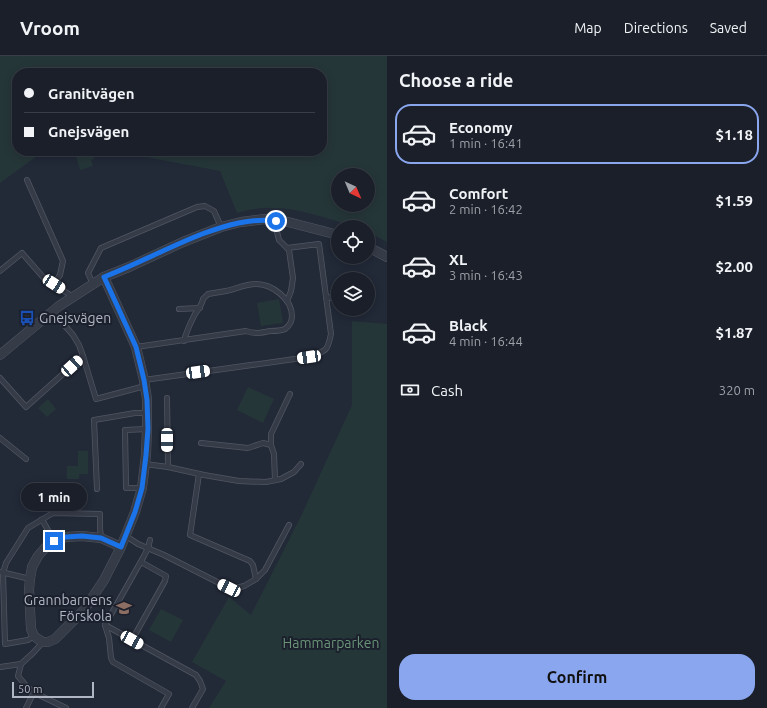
<!DOCTYPE html>
<meta charset="utf-8">
<style>
body{margin:0;font-family:Ubuntu,sans-serif;background:#232731;color:#f1f3f6;height:100vh;display:flex;flex-direction:column;font-size:15px;white-space:nowrap}
*{box-sizing:border-box;margin:0}
p{font-size:13px;color:#9fa2a8}
.icon{flex:none;width:22px;height:22px;fill:none;stroke:currentColor;stroke-width:2;stroke-linecap:round;stroke-linejoin:round}
.map{position:relative;flex:1;overflow:hidden}
.panel{display:flex;flex-direction:column;background:#1a1f29;width:380px}
.panel>*{flex:none}
.hud{position:absolute;left:12px;top:12px;width:315px;height:88px;border-radius:16px;box-shadow:0 2px 10px #0003,0 0 0 1px #383d46;display:grid;align-content:center;height:88px;padding:0 12px;background:#1a1f29}
.needle{width:26px;rotate:136deg}
.tools{position:absolute;left:331px;top:112px;display:grid;gap:8px}
.tools a{display:grid;place-items:center;width:44px;height:44px;border-radius:50%;background:#1a1f29;box-shadow:0 2px 10px #0003,0 0 0 1px #383d46;font-size:20px}
.scale{position:absolute;left:12px;bottom:10px;width:82px;box-sizing:border-box;padding-left:4px;border:2px solid #b1b6c4;border-top:0;font-size:11px;line-height:14px;white-space:nowrap;color:#b1b6c4;-webkit-text-stroke:3px #1b202c;paint-order:stroke}
.end{position:absolute;width:18px;height:18px;margin:-9px;border:5px solid #1a73e8;background:#fff;box-shadow:0 0 0 2px #fff}
.from{border-radius:50%}
.bubble{position:absolute;height:28px;border-radius:14px;background:#1a1f29;box-shadow:0 2px 10px #0003,0 0 0 1px #383d46;font-size:13px;font-weight:600;line-height:28px;text-align:center}
.car{position:absolute;width:12px;height:24px;margin:-12px -6px;border-radius:5px;box-shadow:0 0 3px 1px #0007;background:linear-gradient(#fff 24%,#345 0 40%,#fff 0 76%,#345 0 86%,#fff 0)}
.hud b{display:flex;align-items:center;gap:14px;height:38px;font-size:15px}
.hud b+b{border-top:1px solid #383d46}
.hud i{width:10px;height:10px;background:#f1f3f6}
ul{padding:0;list-style:none}
li{display:flex;align-items:center;gap:12px;height:60px;margin:0 8px 6px;padding:0 4px;border:2px solid transparent;border-radius:16px}
li div{flex:1}
li b{display:block;font-size:15px}
li em{font-style:normal;font-weight:600}
li.on{border-color:#8aa6ef}
li>.icon{width:36px;height:36px;stroke-width:1.5}
h2{padding:0 12px;font-size:18px;line-height:48px}
.pay{display:flex;align-items:center;gap:10px;height:44px;padding:0 12px;font-size:15px}
.pay p{margin-inline-start:auto}
.action{display:flex;gap:8px;margin-top:auto;padding:8px 12px}
.action a{flex:1;height:46px;border-radius:16px;background:#8aa6ef;color:#111;font-size:16px;font-weight:600;line-height:46px;text-align:center}
header{display:flex;align-items:center;gap:24px;box-sizing:border-box;height:56px;padding:0 20px;background:#1a1f29;border-bottom:1px solid #383d46}
header strong{font-size:19px}
nav{display:flex;gap:22px;margin-inline-start:auto;font-size:14px}
main{display:flex;flex:1;min-height:0}
.map>svg:first-child{display:block}
.green{fill:#253639;fill-rule:evenodd}
.lines{fill:none;stroke-linecap:round;stroke-linejoin:round}
.lane-casing{stroke:#515662;stroke-width:6}
.street-casing{stroke:#515662;stroke-width:10}
.lane{stroke:#363b48;stroke-width:4.5}
.street{stroke:#363b48;stroke-width:9}
.route{stroke:#1a73e8;stroke-width:5}
.labels{text-anchor:middle;dominant-baseline:central;stroke-width:4;stroke-linejoin:round;paint-order:stroke}
.poi-label{font-size:14px;fill:#b1b6c4;stroke:#1b202c;text-anchor:start}
.park-label{font-size:14px;fill:#6a9378;stroke:#1b202c}
</style>
<header>
<strong>Vroom</strong>
<nav><a>Map</a><a>Directions</a><a>Saved</a></nav>
</header>
<main>
<div class="map">
<svg width="387" height="652" viewBox="0 0 387 652">
<rect width="100%" height="100%" fill="#222937"/>
<!-- green -->
<g class="green">
<path d="M0,0H387V186L368,176V171C364,171 359,172 356,171C346,169 336,164 326,162C295,153 269,147 237,157L220,115L114,95H322V17H17V95H44L0,127ZM338,119H368V149H338Z"/>
<path d="M91,95L94,103L91,104L93,110L80,114L76,100Z"/>
<path d="M279,243L283,267L261,270L257,247Z"/>
<path d="M352,265L387,268V652H209L226,625L192,606L229,541L251,559L302,458L352,349Z"/>
<path d="M248,331L274,343L263,367L237,354Z"/>
<path d="M48,343L56,353L47,361L38,352Z"/>
<path d="M78,395H88V418H79V423H67V410H78Z"/>
<path d="M161,553L183,564L171,586L149,574Z"/>
</g>
<g class="lines">
<defs>
<g id="lane">
<path d="M27,124L63,205L60,219L54,228"/>
<path d="M276,172L279,184L289,194L293,222L291,235L287,245"/>
<path d="M0,215L22,197L43,221L73,241"/>
<path d="M93,228L88,217L101,192L197,151L205,150L214,155L221,171"/>
<path d="M326,241L338,243"/>
<path d="M179,253L200,252"/>
<path d="M52,255L73,279L79,289L83,300"/>
<path d="M136,291L246,275C255,278 261,277 270,275C275,275 281,275 285,273C289,270 292,265 292,260C292,243 272,228 256,228C246,228 235,233 226,235C220,236 214,237 208,238L203,243C202,250 197,254 194,260C190,268 186,276 184,285"/>
<path d="M0,322L26,351L83,300L96,343L145,330"/>
<path d="M144,324L309,301C326,294 327,297 331,278L319,188L287,192"/>
<path d="M167,342L168,411"/>
<path d="M0,382L26,403"/>
<path d="M201,387L248,392L263,387L271,389"/>
<path d="M145,408L168,411L204,419L239,425L266,426L281,423L294,416L301,408"/>
<path d="M199,418L190,479L250,505L253,509L256,523"/>
<path d="M275,424L274,398L271,389V378L290,338"/>
<path d="M142,432H126L125,374L147,373"/>
<path d="M97,433L94,364L135,357H147"/>
<path d="M41,464L44,467L54,485"/>
<path d="M126,480L138,488L164,499L229,532H236L244,530L256,523L265,514L289,469"/>
<path d="M150,484L148,492L144,500L105,569L196,619L200,625L203,633L192,652"/>
<path d="M1,516L30,523"/>
<path d="M105,569L109,582L111,602L113,606L169,638L161,652"/>
<path d="M34,580L28,584L5,588L3,517L6,507L28,472L53,457L100,458V472L101,482"/>
<path d="M132,584L165,525L166,520L141,506"/>
<path d="M21,608L18,620L27,631L39,639L66,652"/>
<path d="M0,611L21,608L33,597L43,586"/>
<path d="M26,652L34,636"/>
</g>
<g id="street">
<path d="M368,191L387,201"/>
<path d="M104,221L136,291L144,324L147,343V373L146,399L142,432L135,456L121,491L104,524L84,554L55,583L48,586H43L38,583L34,580L31,573L29,533L30,523L32,511L38,500L45,492L54,485L66,481L82,480L101,482L121,491"/>
<path d="M0,299L59,250L104,221L129,211L183,186L221,171L241,166L265,163L288,166L319,174L338,179"/>
</g>
</defs>
<!-- lane casing -->
<use href="#lane" class="lane-casing"/>
<!-- street casing -->
<use href="#street" class="street-casing"/>
<!-- lane -->
<use href="#lane" class="lane"/>
<!-- street -->
<use href="#street" class="street"/>
</g>
<g class="lines">
<!-- route -->
<path class="route" d="M54,485L66,481L82,480L101,482L121,491L135,456L142,432L146,399L148,373L147,344L144,324L136,291L104,221C137,208 169,191 202,178C227,169 250,162 276,165"/>
</g>
<!-- icons -->
<defs>
<symbol id="bus-bare" viewBox="-9 -9 18 18"><path d="M-5-6H5V4H4V6H2V4H-2V6H-4V4H-5ZM-3.5-4V0h7V-4ZM-3.5 1.2v1.5H-2V1.2ZM2 1.2v1.5H3.5V1.2Z" fill="#1a4fb4" stroke="#1b202c" stroke-width="2.5" paint-order="stroke"/></symbol>
<symbol id="school-bare" viewBox="-9 -9 18 18"><path d="M0-5L7-2L0 1L-7-2ZM-4 1L0 2.5L4 1V4Q0 6-4 4Z" fill="#8d6e63" stroke="#1b202c" stroke-width="2.5" paint-order="stroke"/></symbol>
</defs>
<g fill-rule="evenodd">
<use href="#bus-bare" x="16" y="251" width="22" height="22"/>
<use href="#school-bare" x="113" y="541" width="22" height="22"/>
</g>
<g class="labels">
<!-- poi labels -->
<g class="poi-label">
<text x="39" y="262">Gnejsvägen</text>
<text x="112" y="544" text-anchor="end">Grannbarnens<tspan x="112" dy="16">Förskola</tspan></text>
</g>
<!-- park labels -->
<g class="park-label">
<text x="331" y="587">Hammarparken</text>
</g>
</g>
</svg>
<div class="tools">
<a><svg class="needle" viewBox="-14 -14 28 28"><path d="M0-13l5 13h-10z" fill="#e53935"/><path d="M0 13l5-13h-10z" fill="#9fa2a8"/></svg></a>
<a><svg class="icon" aria-label="locate" viewBox="0 0 24 24"><circle cx="12" cy="12" r="6"/><path d="M12 2v4M12 18v4M2 12h4M18 12h4"/></svg></a>
<a><svg class="icon" aria-label="layers" viewBox="0 0 24 24"><path d="M12 4l9 5-9 5-9-5zM3 14l9 5 9-5"/></svg></a>
</div>
<div class="scale">50 m</div>
<i class="end from" style="left:276px;top:165px"></i>
<i class="end" style="left:54px;top:485px"></i>
<div class="bubble" style="left:21px;top:427px;width:66px">1 min</div>
<i class="car" style="left:54px;top:228px;rotate:123deg"></i>
<i class="car" style="left:309px;top:301px;rotate:262deg"></i>
<i class="car" style="left:72px;top:310px;rotate:48deg"></i>
<i class="car" style="left:198px;top:316px;rotate:82deg"></i>
<i class="car" style="left:167px;top:384px;rotate:180deg"></i>
<i class="car" style="left:229px;top:532px;rotate:296deg"></i>
<i class="car" style="left:132px;top:584px;rotate:119deg"></i>
<div class="hud">
<b><i class="from"></i>Granitvägen</b>
<b><i></i>Gnejsvägen</b>
</div>
</div>
<section class="panel">
<h2>Choose a ride</h2>
<ul>
<li class="on"><svg class="icon" aria-label="car" viewBox="0 0 24 24"><path d="M5 17H2v-5l4-1 3-4h7l3 4 3 1v5h-3M9 17h6M6 11h13"/><circle cx="7" cy="17" r="2"/><circle cx="17" cy="17" r="2"/></svg><div><b>Economy</b><p>1 min · 16:41</p></div><em>$1.18</em></li>
<li><svg class="icon" aria-label="car" viewBox="0 0 24 24"><path d="M5 17H2v-5l4-1 3-4h7l3 4 3 1v5h-3M9 17h6M6 11h13"/><circle cx="7" cy="17" r="2"/><circle cx="17" cy="17" r="2"/></svg><div><b>Comfort</b><p>2 min · 16:42</p></div><em>$1.59</em></li>
<li><svg class="icon" aria-label="car" viewBox="0 0 24 24"><path d="M5 17H2v-5l4-1 3-4h7l3 4 3 1v5h-3M9 17h6M6 11h13"/><circle cx="7" cy="17" r="2"/><circle cx="17" cy="17" r="2"/></svg><div><b>XL</b><p>3 min · 16:43</p></div><em>$2.00</em></li>
<li><svg class="icon" aria-label="car" viewBox="0 0 24 24"><path d="M5 17H2v-5l4-1 3-4h7l3 4 3 1v5h-3M9 17h6M6 11h13"/><circle cx="7" cy="17" r="2"/><circle cx="17" cy="17" r="2"/></svg><div><b>Black</b><p>4 min · 16:44</p></div><em>$1.87</em></li>
</ul>
<div class="pay"><svg class="icon" aria-label="cash" viewBox="0 0 24 24"><path d="M3 7h18v10H3z"/><circle cx="12" cy="12" r="2"/></svg>Cash<p>320 m</p></div>
<div class="action"><a>Confirm</a></div>
</section>
</main>
